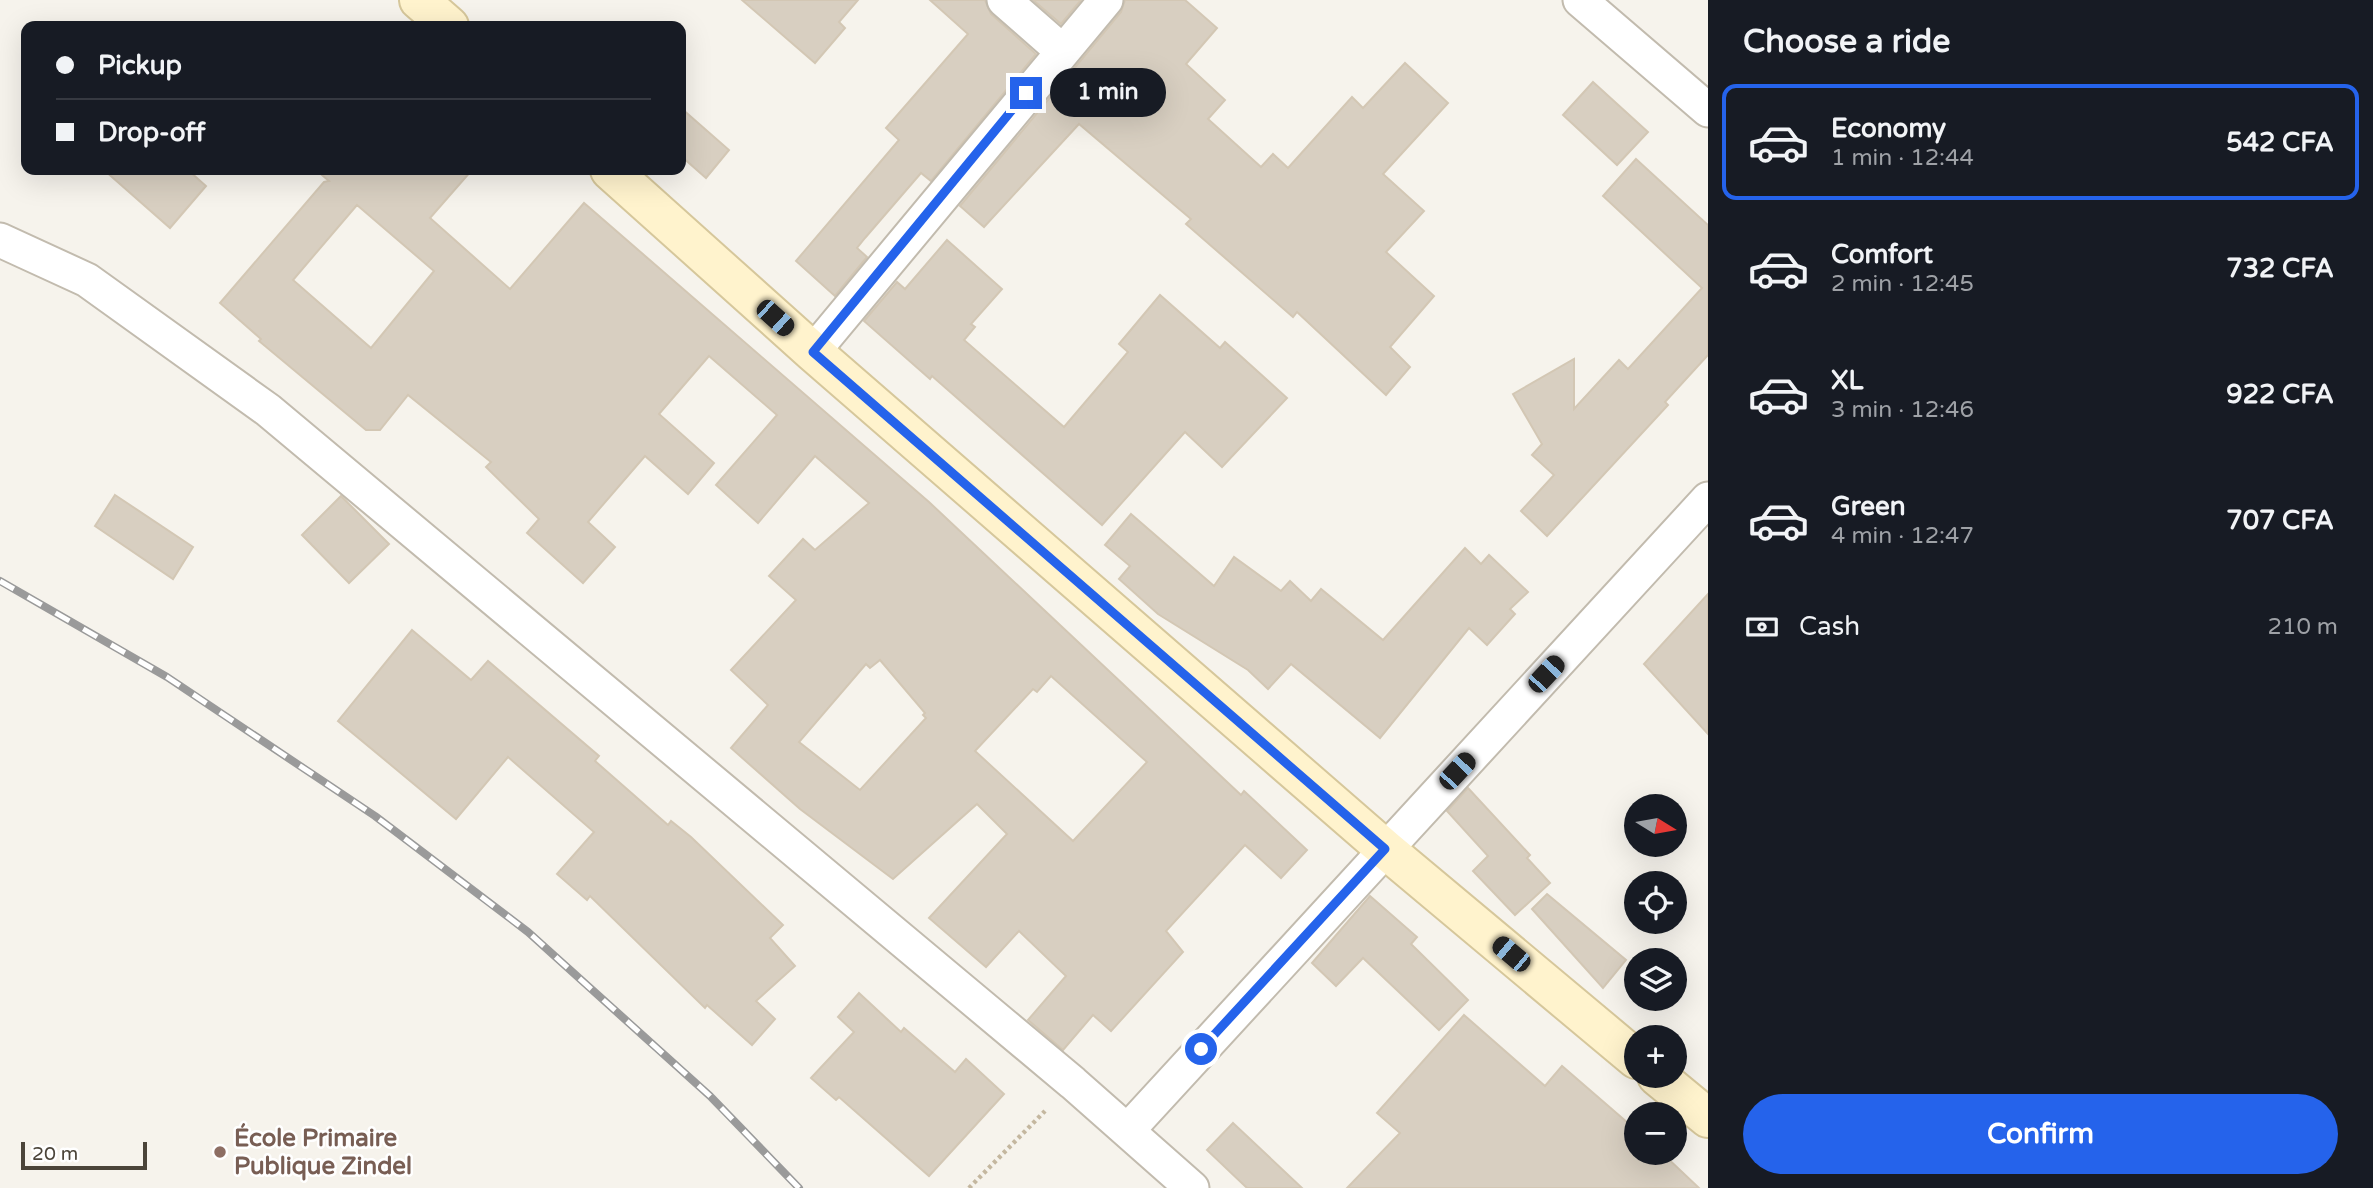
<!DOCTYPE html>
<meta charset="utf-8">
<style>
body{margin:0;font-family:"Varela Round",sans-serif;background:#242831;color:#f1f3f6;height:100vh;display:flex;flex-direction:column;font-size:26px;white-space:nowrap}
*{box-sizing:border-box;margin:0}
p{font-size:23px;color:#9ea1a6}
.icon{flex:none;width:38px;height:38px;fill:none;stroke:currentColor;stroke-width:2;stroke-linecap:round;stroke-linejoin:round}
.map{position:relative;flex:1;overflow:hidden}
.side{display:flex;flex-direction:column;background:#171b24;width:665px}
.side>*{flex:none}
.guide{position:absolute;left:21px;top:21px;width:665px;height:154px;border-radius:14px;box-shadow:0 7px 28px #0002;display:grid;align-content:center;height:154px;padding:0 35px;background:#171b24}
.needle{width:46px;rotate:101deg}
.fabs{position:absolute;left:1624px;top:794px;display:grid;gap:14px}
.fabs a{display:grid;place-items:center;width:63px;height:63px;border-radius:50%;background:#171b24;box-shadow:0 7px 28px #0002;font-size:35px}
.scale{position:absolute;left:21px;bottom:18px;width:126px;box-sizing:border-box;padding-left:7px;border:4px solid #4b4439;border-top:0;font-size:19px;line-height:24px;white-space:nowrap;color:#4b4439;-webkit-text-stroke:5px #fff;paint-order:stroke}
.end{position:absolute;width:32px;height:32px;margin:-16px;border:9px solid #2563eb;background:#fff;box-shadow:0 0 0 4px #fff}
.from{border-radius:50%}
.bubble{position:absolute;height:49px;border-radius:24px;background:#171b24;box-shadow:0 7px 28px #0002;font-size:23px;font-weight:700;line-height:49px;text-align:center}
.car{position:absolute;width:21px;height:42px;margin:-21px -10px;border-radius:9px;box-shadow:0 0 5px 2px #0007;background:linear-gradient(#222 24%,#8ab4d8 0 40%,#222 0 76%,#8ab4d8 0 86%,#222 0)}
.guide b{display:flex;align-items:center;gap:24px;height:66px;font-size:26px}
.guide b+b{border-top:2px solid #363941}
.guide i{width:18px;height:18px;background:#f1f3f6}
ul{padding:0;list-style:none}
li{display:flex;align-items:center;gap:21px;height:116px;margin:0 14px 10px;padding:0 21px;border:4px solid transparent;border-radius:14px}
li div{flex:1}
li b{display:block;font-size:26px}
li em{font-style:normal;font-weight:700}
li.on{border-color:#2563eb}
li>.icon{width:63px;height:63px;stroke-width:1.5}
h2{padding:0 35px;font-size:32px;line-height:84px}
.pay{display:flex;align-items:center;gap:18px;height:77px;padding:0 35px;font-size:26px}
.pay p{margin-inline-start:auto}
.cta{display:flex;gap:14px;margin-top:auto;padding:14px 35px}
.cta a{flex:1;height:80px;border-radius:42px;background:#2563eb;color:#fff;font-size:28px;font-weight:700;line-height:80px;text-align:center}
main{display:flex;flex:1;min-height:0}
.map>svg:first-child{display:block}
.building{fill:#d8cfc1;stroke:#d3c7b4;stroke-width:2;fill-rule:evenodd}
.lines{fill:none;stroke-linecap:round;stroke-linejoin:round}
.street-casing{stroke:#c2bbae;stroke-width:37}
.secondary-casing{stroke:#d6c79b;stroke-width:42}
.path{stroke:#c4b79f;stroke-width:4.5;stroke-dasharray:3.5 3.5;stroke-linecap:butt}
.street{stroke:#fff;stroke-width:33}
.secondary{stroke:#fff3cd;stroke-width:38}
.rail-casing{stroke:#9a9a9a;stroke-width:8}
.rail{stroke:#fff;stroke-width:5;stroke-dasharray:16;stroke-linecap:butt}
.route{stroke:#2563eb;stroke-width:9}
.education-dot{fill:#8d6e63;stroke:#fff;stroke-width:2.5}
.labels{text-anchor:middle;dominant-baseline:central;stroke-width:5;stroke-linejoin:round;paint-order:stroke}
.education-label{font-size:24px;font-weight:bold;fill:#785e54;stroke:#fff;text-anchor:start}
</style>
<main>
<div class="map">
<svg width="1708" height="1188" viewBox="0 0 1708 1188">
<rect width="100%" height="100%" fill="#f6f3ec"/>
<!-- building -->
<g class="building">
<path d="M742,0H858L839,22L845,28L815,63Z"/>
<path d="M930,0H985L991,14L1036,54L931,181L921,173L865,238L857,248L867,257L835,296L796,261L899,140L886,128L968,34Z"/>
<path d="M1033,0H1081L1061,24Z"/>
<path d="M1125,0H1185L1217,28L1186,64L1225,100L1208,119L1261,167L1273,154L1288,168L1352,97L1363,108L1405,63L1448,103L1383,174L1424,211L1386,252L1434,296L1390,347L1410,367L1386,395L1297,312L1293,317L1186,224L1191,219L1079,124L984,227L960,206L1121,12Z"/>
<path d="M1593,82L1648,132L1617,165L1563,115Z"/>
<path d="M681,108L729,150L706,178L681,156Z"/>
<path d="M1636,159L1708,225V355L1665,402L1668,405L1547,536L1521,511L1554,475L1532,455L1542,444L1513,394L1574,359V409L1619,360L1628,369L1702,288L1603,196Z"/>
<path d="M104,170H188L206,186L170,228Z"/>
<path d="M316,170H472L430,218L510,289L584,203L929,502L1241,795L1244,791L1307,850L1281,878L1245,845L1166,931L1183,952L1111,1031L1093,1015L1063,1050L1028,1020L1066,976L1019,931L986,967L929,918L1007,834L977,804L893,879L800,809L731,748L768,705L731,670L796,600L769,576L803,539L815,550L869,503L815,456L758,523L716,485L777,415L709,356L659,414L714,463L688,494L645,456L588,522L615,547L583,583L527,533L539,519L486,467L491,462L408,395L380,430H366L259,341L261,339L220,303L324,182L329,181ZM357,205L434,271L371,348L293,280ZM880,660L925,713L923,715L926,718L860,790L799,742L866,664L870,668ZM1051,676L1147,762L1073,841L975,751L1033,689L1037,692Z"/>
<path d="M947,240L1002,289L971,324L975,327L964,340L1064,427L1128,352L1119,344L1160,295L1220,348L1225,342L1287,398L1222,467L1185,432L1102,525L932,376L930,379L864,321L897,282L905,289Z"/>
<path d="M115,495L193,547L173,579L95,526Z"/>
<path d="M341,496L389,544L349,583L302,535Z"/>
<path d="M1131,514L1214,586L1234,557L1281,591L1290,581L1311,601L1321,589L1383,640L1465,548L1481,564L1489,555L1528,592L1510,609L1515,614L1487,645L1469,628L1380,738L1291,664L1268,689L1248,670L1158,614L1119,579L1130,566L1105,545Z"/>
<path d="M1708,594V734L1644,664Z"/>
<path d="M412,630L471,680L488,661L599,756L595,761L668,825L671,821L691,837L783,925L770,938L795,966L756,1001L775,1019L752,1045L707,1005L705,1008L590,896L587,900L557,874L594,832L508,757L456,819L338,721Z"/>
<path d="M1468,788L1530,855L1527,858L1550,883L1515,915L1473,871L1488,856L1447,811Z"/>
<path d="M1547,894L1626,960L1603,988L1532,909Z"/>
<path d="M1370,896L1417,937L1411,944L1468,1000L1439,1030L1363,958L1336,986L1312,963Z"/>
<path d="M859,993L901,1032L904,1028L955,1072L966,1059L1004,1094L929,1176L839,1097L836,1100L811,1078L854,1032L838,1017Z"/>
<path d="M1464,1015L1545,1086L1562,1066L1636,1130V1153H1662L1699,1188H1347L1400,1133L1377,1113Z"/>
<path d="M1233,1123L1302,1188H1247L1207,1150Z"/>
</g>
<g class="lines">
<defs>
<g id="street">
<path d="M1004,0L1061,50"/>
<path d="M1580,0L1708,110"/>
<path d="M0,240L87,280L268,410L1073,1083L1192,1188"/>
<path d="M813,352L1106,0"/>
<path d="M1128,1130L1708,499"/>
</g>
<g id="secondary">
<path d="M419,0L449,26"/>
<path d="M610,170L813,352L1385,849L1636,1059"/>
<path d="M1657,1076L1708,1118"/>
</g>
</defs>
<!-- street casing -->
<use href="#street" class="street-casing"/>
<!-- secondary casing -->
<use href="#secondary" class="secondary-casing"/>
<!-- path -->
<path class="path" d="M969,1188L1045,1111"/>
<!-- street -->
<use href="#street" class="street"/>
<!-- secondary -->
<use href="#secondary" class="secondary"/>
<defs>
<path id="rail" d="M0,581L167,677L375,816L528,932L710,1096L799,1188"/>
</defs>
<!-- rail casing -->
<use href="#rail" class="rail-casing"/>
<!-- rail -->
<use href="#rail" class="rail"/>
</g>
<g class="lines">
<!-- route -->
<path class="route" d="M1026,93L813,352L1385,849L1201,1049"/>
</g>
<!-- markers -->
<circle class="education-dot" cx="220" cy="1152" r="7"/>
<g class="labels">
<!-- education labels -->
<g class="education-label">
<text x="234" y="1138">École Primaire<tspan x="234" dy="28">Publique Zindel</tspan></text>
</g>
</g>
</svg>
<div class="fabs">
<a><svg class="needle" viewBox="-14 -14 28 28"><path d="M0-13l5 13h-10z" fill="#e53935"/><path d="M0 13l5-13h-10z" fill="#9ea1a6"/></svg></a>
<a><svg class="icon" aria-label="locate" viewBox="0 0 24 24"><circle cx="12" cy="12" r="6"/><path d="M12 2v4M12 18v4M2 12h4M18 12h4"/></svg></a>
<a><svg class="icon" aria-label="layers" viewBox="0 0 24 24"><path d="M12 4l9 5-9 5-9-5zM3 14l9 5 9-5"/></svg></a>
<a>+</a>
<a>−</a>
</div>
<div class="scale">20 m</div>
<i class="end from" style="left:1201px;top:1049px"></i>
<i class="end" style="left:1026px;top:93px"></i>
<div class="bubble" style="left:1050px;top:68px;width:116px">1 min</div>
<i class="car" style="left:775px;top:318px;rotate:132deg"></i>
<i class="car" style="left:1546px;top:674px;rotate:43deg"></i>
<i class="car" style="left:1457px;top:771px;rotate:43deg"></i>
<i class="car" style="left:1511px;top:954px;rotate:310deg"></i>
<div class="guide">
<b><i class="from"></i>Pickup</b>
<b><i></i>Drop-off</b>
</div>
</div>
<section class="side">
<h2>Choose a ride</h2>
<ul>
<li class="on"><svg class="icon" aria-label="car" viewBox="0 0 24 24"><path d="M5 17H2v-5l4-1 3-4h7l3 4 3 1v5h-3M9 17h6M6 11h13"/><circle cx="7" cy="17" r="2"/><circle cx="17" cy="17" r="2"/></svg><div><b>Economy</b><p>1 min · 12:44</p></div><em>542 CFA</em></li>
<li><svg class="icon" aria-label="car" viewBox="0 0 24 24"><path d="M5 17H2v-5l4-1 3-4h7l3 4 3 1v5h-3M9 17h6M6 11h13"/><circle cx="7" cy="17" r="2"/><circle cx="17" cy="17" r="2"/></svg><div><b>Comfort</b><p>2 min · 12:45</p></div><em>732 CFA</em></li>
<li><svg class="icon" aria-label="car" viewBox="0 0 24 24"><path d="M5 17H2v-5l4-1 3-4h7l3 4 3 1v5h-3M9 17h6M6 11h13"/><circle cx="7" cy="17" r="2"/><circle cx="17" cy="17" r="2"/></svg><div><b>XL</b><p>3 min · 12:46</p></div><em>922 CFA</em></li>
<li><svg class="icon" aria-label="car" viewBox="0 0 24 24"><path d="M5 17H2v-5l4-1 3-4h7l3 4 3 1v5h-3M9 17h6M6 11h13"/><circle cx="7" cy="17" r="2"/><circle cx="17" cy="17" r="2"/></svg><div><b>Green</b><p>4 min · 12:47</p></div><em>707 CFA</em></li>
</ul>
<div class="pay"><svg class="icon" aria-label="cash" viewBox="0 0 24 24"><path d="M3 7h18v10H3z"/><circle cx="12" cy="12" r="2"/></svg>Cash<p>210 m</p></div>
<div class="cta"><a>Confirm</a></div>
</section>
</main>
